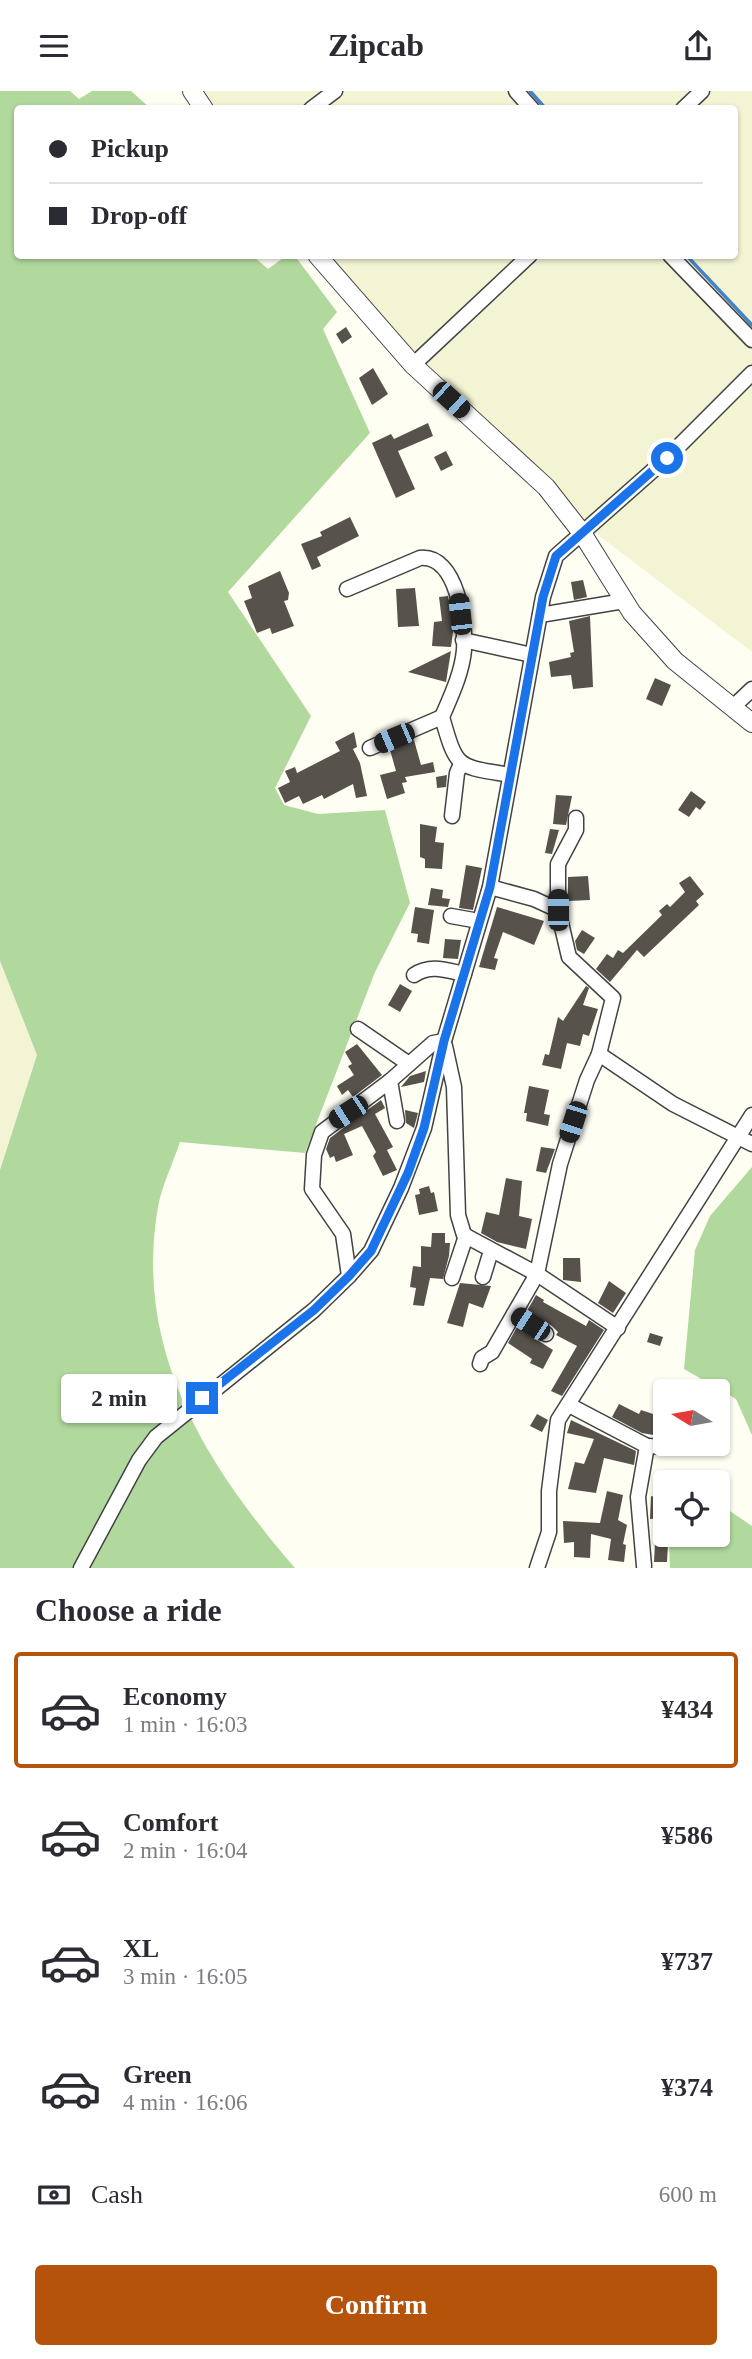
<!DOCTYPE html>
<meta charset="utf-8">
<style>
body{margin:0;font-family:Georgia,serif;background:#f2f2f3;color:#2b2b33;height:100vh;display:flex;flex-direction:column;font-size:26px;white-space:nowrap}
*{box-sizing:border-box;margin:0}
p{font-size:23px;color:#7c7c81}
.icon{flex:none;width:38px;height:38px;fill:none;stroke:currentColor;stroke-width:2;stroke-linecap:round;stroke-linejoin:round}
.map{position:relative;height:1477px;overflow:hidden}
.sheet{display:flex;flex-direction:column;background:#fff;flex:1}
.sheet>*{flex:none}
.guide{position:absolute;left:14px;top:14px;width:724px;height:154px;border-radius:7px;box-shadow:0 2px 5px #0004;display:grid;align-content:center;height:154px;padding:0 35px;background:#fff}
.needle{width:46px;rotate:281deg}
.controls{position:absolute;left:653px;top:1288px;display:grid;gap:14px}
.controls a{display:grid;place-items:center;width:77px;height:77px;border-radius:7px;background:#fff;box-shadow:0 2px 5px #0004;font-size:35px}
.end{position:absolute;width:32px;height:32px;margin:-16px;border:9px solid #1a73e8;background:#fff;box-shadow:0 0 0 4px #fff}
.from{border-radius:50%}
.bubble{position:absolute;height:49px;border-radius:7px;background:#fff;box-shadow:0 2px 5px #0004;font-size:23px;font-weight:700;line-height:49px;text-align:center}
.car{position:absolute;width:21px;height:42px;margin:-21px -10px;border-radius:9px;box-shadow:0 0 5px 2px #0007;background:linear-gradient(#222 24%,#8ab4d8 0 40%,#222 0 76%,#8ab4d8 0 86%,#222 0)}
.guide b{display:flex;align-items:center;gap:24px;height:66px;font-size:26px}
.guide b+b{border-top:2px solid #e1e1e2}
.guide i{width:18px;height:18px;background:#2b2b33}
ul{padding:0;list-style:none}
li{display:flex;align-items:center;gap:21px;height:116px;margin:0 14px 10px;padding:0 21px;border:4px solid transparent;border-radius:7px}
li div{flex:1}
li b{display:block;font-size:26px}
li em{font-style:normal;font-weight:700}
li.active{border-color:#b45309}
li>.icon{width:63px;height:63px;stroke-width:1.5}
h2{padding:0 35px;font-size:32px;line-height:84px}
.pay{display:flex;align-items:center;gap:18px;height:77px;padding:0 35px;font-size:26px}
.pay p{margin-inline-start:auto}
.cta{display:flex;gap:14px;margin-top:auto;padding:14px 35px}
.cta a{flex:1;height:80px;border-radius:7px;background:#b45309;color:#fff;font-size:28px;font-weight:700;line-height:80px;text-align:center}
header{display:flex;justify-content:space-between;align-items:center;height:91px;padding:0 35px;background:#fff;font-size:32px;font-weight:700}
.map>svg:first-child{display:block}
.farmland{fill:#f3f4d4}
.forest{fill:#b1d89d}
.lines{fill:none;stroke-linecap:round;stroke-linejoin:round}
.stream{stroke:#4483c8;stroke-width:3.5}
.building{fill:#58524c}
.minor-casing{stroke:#434343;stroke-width:17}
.tertiary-casing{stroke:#434343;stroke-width:20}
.minor{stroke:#fff;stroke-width:14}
.tertiary{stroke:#fff;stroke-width:18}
.route{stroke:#1a73e8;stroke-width:9}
</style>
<header><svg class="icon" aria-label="menu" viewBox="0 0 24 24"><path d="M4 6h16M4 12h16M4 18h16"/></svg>Zipcab<svg class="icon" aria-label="share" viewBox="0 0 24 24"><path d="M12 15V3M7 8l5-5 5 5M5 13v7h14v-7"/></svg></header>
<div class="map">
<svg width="752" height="1477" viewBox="0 0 752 1477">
<rect width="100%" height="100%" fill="#fefef3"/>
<!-- farmland -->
<g class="farmland">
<path d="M199,0H752V561L589,437L413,274L322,165L735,164V18H212Z"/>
<path d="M0,870L37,964L0,1079Z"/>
</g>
<!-- forest -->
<g class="forest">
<path d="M0,0H70L79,8L92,0H131L150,17L18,18V164L253,165L268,178L286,165H295L337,221L323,238L370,342L228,501L311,625L275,697L284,714L318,723L385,719L410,812L375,881L305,1062L180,1051C173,1072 162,1094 158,1116C133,1259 206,1374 295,1477H0V1079L37,964L0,870Z"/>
<path d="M752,1076V1344L736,1308L684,1278L695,1159L710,1125Z"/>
<path d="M718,1412L752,1435V1477H670L669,1454L676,1444H718Z"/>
</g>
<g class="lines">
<!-- stream -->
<g class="stream">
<path d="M530,0L546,18"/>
<path d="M686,164L752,234"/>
</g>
</g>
<!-- building -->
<g class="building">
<path d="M346,236L352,246L342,253L336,243Z"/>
<path d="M373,277L388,303L372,314L359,287Z"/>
<path d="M428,332L433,345L398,360L415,398L396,407L372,352L391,343L394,348Z"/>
<path d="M446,360L453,374L441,380L434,366Z"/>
<path d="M350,426L359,445L317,466L321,475L312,479L301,453L322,445L320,441Z"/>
<path d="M280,480L289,502L288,509L284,510L294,535L272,543L270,537L257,542L244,510L252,507L248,495Z"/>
<path d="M583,489L587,506L574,509L571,491Z"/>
<path d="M415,497L419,535L398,536L396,498Z"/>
<path d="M448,505L454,534L451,556L432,555L434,531L442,530L439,506Z"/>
<path d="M590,525L593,596L573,598L571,584L551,586L549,571L571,566L570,562L574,561L569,530Z"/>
<path d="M451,560L446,591L408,581Z"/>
<path d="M655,587L671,594L662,615L646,608Z"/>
<path d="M354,641L357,656L353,658L360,672L367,705L356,707L353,693L324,708L322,704L303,713L299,705L285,712L278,697L290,691L285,680L295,676L297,682L340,660L335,651Z"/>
<path d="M414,649L421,674L433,671L435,681L405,686L407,691L402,692L405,702L387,708L380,684L396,680L390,659Z"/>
<path d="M447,684L446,696L437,697L436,686Z"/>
<path d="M691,700L706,711L700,719L696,716L689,726L678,719Z"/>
<path d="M556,704L572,705L566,734L553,733Z"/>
<path d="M420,733L437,736L435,751L444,752L442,778L425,777V768L420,766Z"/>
<path d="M550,738L559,739L552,763L545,762Z"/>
<path d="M466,774L482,777L473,819L459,817Z"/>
<path d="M588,785L590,809L568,810V786Z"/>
<path d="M690,785L704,803L696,810L699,814L644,866L637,859L610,891L596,878L607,863L613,867L618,859L623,862L662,824L659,820L667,813L670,816L685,801L679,792Z"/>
<path d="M431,797L443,799L442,807L450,808L448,816L428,814Z"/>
<path d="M415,816L434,819L429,853L417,851L418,843L411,842Z"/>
<path d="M497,816L544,830L534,854L503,841L494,867L498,868L495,879L479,876Z"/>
<path d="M582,839L595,847L584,863L577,859L575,850Z"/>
<path d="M445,848L461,849L458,868L443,867Z"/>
<path d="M400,893L412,900L400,921L388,914Z"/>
<path d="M586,895L589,897L583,914L598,918L589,945L583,943L580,955L567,952L561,978L542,974L545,963L549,964L558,926L563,930Z"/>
<path d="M357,953L382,984L353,1006L348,999L342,1004L337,995L354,984L348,975L352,973L345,961Z"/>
<path d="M426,980L424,991L401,996L410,985Z"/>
<path d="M529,995L549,999L544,1023L550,1024L548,1035L526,1030L527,1022H524Z"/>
<path d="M381,1009L385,1017L375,1023L393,1056L387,1059L397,1079L383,1085L373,1065L376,1061L362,1035L344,1043L353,1064L336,1071L334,1065L330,1067L326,1058L330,1047Z"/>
<path d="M405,1019L418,1022L414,1037L406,1032Z"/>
<path d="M541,1056L555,1058L546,1082L536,1080Z"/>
<path d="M506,1087L522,1090L519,1125L532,1128L526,1158L497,1151L481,1142L486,1121L499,1124Z"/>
<path d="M429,1095L431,1102L434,1101L438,1120L419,1124L415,1104L420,1103L419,1098Z"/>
<path d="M432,1142H445V1152H450L449,1165L443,1188L430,1187L424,1215L413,1214L416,1197L410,1196L413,1175L421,1176V1155L431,1156Z"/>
<path d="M563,1167H580L581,1191L563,1189Z"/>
<path d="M609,1190L626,1202L613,1222L598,1212Z"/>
<path d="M460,1192L491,1195L483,1217L469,1212L463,1236L447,1232Z"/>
<path d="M536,1204L544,1209L543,1211L586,1235L589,1229L604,1239L562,1305L551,1300L577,1255L556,1244L558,1241L552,1235L527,1220Z"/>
<path d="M517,1236L553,1259L543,1278L530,1272L532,1268L508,1252Z"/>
<path d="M650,1242L663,1246L660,1255L647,1251Z"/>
<path d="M619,1313L639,1323L641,1319L665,1327V1346L642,1342L612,1326Z"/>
<path d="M537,1323L548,1329L542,1341L530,1335Z"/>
<path d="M571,1329L636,1360L634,1374L604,1367L596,1402L568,1398L575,1371L584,1373L594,1348L567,1342Z"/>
<path d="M659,1379L665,1380L664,1427L650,1428L651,1405L655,1406Z"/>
<path d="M607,1400L623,1404L618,1429L627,1434L623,1453L626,1454L624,1471L608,1469L611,1448L591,1443L590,1467L574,1466V1451L564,1452L563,1430L600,1432Z"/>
<path d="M655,1452L668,1453L667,1471H654Z"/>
</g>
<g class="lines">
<defs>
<g id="minor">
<path d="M516,0L532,18"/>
<path d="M311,18L335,0"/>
<path d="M683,18L702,0"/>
<path d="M670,164L752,249"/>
<path d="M413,274L530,164"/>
<path d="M347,498L420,467C457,463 466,533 464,559C462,582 451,605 442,626"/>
<path d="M540,524L624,510"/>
<path d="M463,549L532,564"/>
<path d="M733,616L752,598"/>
<path d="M370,657L442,626C457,679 457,675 510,684"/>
<path d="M452,725L457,682L461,673"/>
<path d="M558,819V773L576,739V727"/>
<path d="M451,825L479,830"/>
<path d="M414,884C430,873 446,879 464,883"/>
<path d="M358,938L409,973"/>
<path d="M445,955L454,996L458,1124L464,1144L537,1183L618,1237"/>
<path d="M599,963L673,1013L752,1053"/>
<path d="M390,990L397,1030"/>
<path d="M349,1185L343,1143L312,1098L314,1064L322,1041L390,990L433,952L444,950"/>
<path d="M483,1186L491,1160"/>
<path d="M452,1187L466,1145"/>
<path d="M514,1223L546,1243"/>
<path d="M480,1273L482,1267L492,1261L537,1183L560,1073L587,989L599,963L613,907L569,866L558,819L534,808L490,796"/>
<path d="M569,1314L647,1355L638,1406L644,1475"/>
<path d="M647,1355L668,1356"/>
<path d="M81,1477L139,1369L156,1346L314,1219L349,1185L371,1160L401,1097L424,1037L444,950L490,796L543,506L556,465L667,367L752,282"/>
<path d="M537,1477L549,1441V1400L558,1329L752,1024"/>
</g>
<g id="tertiary">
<path d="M192,0L204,18"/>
<path d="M317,164L413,274L546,396L582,442L632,522L675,570L752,632"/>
</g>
</defs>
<!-- minor casing -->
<use href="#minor" class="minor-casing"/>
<!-- tertiary casing -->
<use href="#tertiary" class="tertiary-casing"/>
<!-- minor -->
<use href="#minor" class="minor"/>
<!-- tertiary -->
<use href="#tertiary" class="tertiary"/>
</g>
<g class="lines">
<!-- route -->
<path class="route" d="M202,1307L314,1219L349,1185L371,1160L408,1082L424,1037L444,950L490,796L543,506L556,465L667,367"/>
</g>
</svg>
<div class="controls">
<a><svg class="needle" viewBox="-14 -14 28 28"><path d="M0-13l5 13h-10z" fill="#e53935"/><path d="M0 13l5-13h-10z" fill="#7c7c81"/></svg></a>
<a><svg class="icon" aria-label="locate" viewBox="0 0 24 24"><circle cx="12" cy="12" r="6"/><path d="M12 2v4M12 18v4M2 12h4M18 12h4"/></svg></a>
</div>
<i class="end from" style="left:667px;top:367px"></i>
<i class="end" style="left:202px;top:1307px"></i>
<div class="bubble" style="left:61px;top:1283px;width:116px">2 min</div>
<i class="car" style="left:451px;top:309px;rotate:132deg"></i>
<i class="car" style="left:460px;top:523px;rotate:354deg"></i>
<i class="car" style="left:394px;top:647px;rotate:247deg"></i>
<i class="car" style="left:558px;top:819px;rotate:0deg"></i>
<i class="car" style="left:348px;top:1021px;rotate:237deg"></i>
<i class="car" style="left:573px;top:1031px;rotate:198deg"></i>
<i class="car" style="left:530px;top:1233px;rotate:303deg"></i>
<div class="guide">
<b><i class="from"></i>Pickup</b>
<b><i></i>Drop-off</b>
</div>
</div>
<section class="sheet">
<h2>Choose a ride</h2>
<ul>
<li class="active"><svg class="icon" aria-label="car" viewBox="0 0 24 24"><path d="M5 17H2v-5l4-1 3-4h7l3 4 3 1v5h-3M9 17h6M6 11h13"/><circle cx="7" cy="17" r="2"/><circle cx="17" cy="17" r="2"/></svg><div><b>Economy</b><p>1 min · 16:03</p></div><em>¥434</em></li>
<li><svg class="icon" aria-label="car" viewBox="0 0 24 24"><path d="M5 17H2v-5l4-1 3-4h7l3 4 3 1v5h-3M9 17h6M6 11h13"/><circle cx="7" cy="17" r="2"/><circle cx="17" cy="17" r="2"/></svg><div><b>Comfort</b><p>2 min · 16:04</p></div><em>¥586</em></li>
<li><svg class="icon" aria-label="car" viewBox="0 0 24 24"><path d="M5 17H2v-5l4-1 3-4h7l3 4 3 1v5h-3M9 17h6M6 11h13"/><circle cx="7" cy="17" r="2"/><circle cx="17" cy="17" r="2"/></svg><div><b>XL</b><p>3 min · 16:05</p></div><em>¥737</em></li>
<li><svg class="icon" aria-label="car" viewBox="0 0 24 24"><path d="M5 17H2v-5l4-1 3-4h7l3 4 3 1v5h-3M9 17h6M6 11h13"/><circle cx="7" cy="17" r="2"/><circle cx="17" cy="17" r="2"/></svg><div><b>Green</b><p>4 min · 16:06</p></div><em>¥374</em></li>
</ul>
<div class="pay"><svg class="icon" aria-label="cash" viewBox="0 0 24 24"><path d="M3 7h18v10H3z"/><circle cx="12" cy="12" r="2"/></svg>Cash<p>600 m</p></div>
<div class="cta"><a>Confirm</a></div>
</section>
